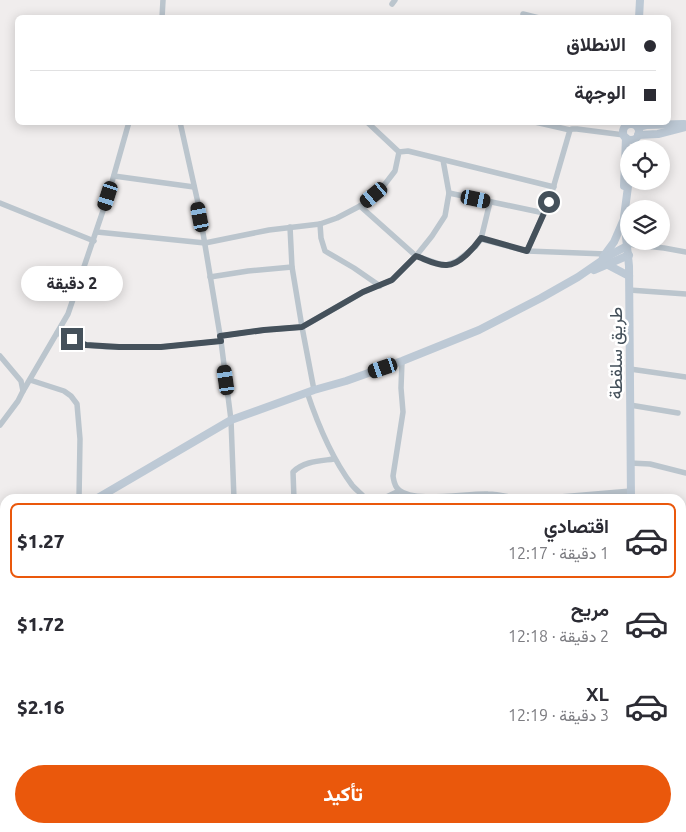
<!DOCTYPE html>
<html lang="ar">
<meta charset="utf-8">
<style>
body{margin:0;font-family:Ubuntu,Vazirmatn,sans-serif;background:#f7f7f7;color:#2b2b33;direction:rtl;height:100vh;display:flex;flex-direction:column;font-size:19px;white-space:nowrap}
*{box-sizing:border-box;margin:0}
p{font-size:16px;color:#7c7c81}
.icon{flex:none;width:28px;height:28px;fill:none;stroke:currentColor;stroke-width:2;stroke-linecap:round;stroke-linejoin:round}
.map{position:relative;flex:1;overflow:hidden;direction:ltr}
.side{position:absolute;left:0px;top:494px;width:686px;height:339px;display:flex;flex-direction:column;background:#fff;border-radius:15px 15px 0 0;box-shadow:0 2px 12px #0003;direction:rtl}
.side>*{flex:none}
.top-card{position:absolute;left:15px;top:15px;width:656px;height:110px;border-radius:8px;box-shadow:0 2px 12px #0003;direction:rtl;display:grid;align-content:center;height:110px;padding:0 15px;background:#fff}
.controls{position:absolute;left:620px;top:140px;display:grid;gap:10px}
.controls a{display:grid;place-items:center;width:50px;height:50px;border-radius:50%;background:#fff;box-shadow:0 2px 12px #0003;font-size:25px}
.end{position:absolute;width:22px;height:22px;margin:-11px;border:6px solid #45515b;background:#fff;box-shadow:0 0 0 2px #fff}
.from{border-radius:50%}
.bubble{position:absolute;height:35px;border-radius:18px;background:#fff;box-shadow:0 2px 12px #0003;font-size:16px;font-weight:800;line-height:35px;text-align:center;direction:rtl}
.car{position:absolute;width:15px;height:30px;margin:-15px -8px;border-radius:6px;box-shadow:0 0 4px 1px #0007;background:linear-gradient(#222 24%,#8ab4d8 0 40%,#222 0 76%,#8ab4d8 0 86%,#222 0)}
.top-card b{display:flex;align-items:center;gap:18px;height:48px;font-size:19px}
.top-card b+b{border-top:1px solid #e1e1e2}
.top-card i{width:12px;height:12px;background:#2b2b33}
ul{padding:9px 0 0;list-style:none}
li{display:flex;align-items:center;gap:15px;height:75px;margin:0 10px 8px;padding:0 5px;border:2px solid transparent;border-radius:8px}
li div{flex:1}
li b{display:block;font-size:19px}
li em{font-style:normal;font-weight:800}
li.current{border-color:#ea580c}
li>.icon{width:45px;height:45px;stroke-width:1.5}
.button{display:flex;gap:10px;margin-top:auto;padding:10px 15px}
.button a{flex:1;height:58px;border-radius:30px;background:#ea580c;color:#fff;font-size:20px;font-weight:800;line-height:58px;text-align:center}
.map>svg:first-child{display:block}
.shadow{fill:#0003}
.building{fill:url(#building-cross-hatch)}
.lines{fill:none;stroke-linecap:round;stroke-linejoin:round}
.street{stroke:#bbc5cd;stroke-width:5.5}
.secondary{stroke:#bdc9d5;stroke-width:8}
.route{stroke:#45515b;stroke-width:6}
.labels{text-anchor:middle;dominant-baseline:central;stroke-width:5;stroke-linejoin:round;paint-order:stroke}
.street-label{font-size:18px;fill:#45515b;stroke:#fff}
</style>
<div class="map">
<svg width="686" height="832" viewBox="0 0 686 832">
<defs>
<pattern id="building-cross-hatch" width="8" height="8" patternUnits="userSpaceOnUse" patternTransform="scale(1.25)"><rect width="8" height="8" fill="#c7cad0"/><path d="M0 0l8 8M0 8l8-8" fill="none" stroke="#a3a6ac"/></pattern>
</defs>
<rect width="100%" height="100%" fill="#f0eded"/>
<!-- shadow -->
<g class="shadow">
<path d="M681,709L686,712V716L681,715Z"/>
<path d="M681,744L686,747L684,755L681,754Z"/>
<path d="M97,828H108L106,832Z"/>
<path d="M149,828H165L163,832H152Z"/>
<path d="M196,828H207L204,832Z"/>
<path d="M610,828H629L627,832L613,830Z"/>
<path d="M644,828H661L662,829L663,828H675L676,829V832H644Z"/>
<path d="M282,829H299L302,832H282Z"/>
</g>
<!-- building -->
<g class="building">
<path d="M683,816L686,817V832H682Z"/>
<path d="M92,828H94L102,832H90Z"/>
<path d="M114,828H117L119,829L117,832H110Z"/>
<path d="M149,828H161L159,832H151L148,830Z"/>
<path d="M173,828L181,831L180,832H171Z"/>
<path d="M184,828H191L200,832H182Z"/>
<path d="M281,828H300V830H289V832H281Z"/>
<path d="M626,828H634V832H628V830H626Z"/>
<path d="M643,828H659V832H642Z"/>
<rect x="661" y="828" width="13" height="4"/>
<path d="M581,829L592,831V832H576V830L581,831Z"/>
</g>
<g class="lines">
<!-- street -->
<g class="street">
<path d="M392,4L395,0"/>
<path d="M523,14L539,18"/>
<path d="M162,18L163,0"/>
<path d="M180,122L198,203L221,341L231,420L234,499"/>
<path d="M367,122L399,152"/>
<path d="M535,122L570,130"/>
<path d="M114,176L194,187"/>
<path d="M449,193L544,213"/>
<path d="M0,203L94,241"/>
<path d="M360,206L416,256L440,264L446,265L457,261L476,246L481,239L490,202"/>
<path d="M320,224L321,238L325,251L354,268L380,286"/>
<path d="M97,232L205,243L269,230L320,224L337,218L360,206L374,195L385,184L395,171L399,152L408,151L554,187"/>
<path d="M481,239L527,251L606,254"/>
<path d="M627,244L664,248L686,252"/>
<path d="M527,251L549,202L570,130L572,129H577L624,135"/>
<path d="M210,277L248,271L292,267"/>
<path d="M629,290L686,294"/>
<path d="M57,333L87,345L107,347H161L221,341"/>
<path d="M220,336L264,330L302,327L292,267L290,227"/>
<path d="M0,356L21,381L23,391L18,401L0,425"/>
<path d="M402,361L401,388L403,412L393,476C394,481 394,486 399,490C414,503 467,493 488,494C498,494 509,497 519,499"/>
<path d="M630,369L686,377"/>
<path d="M30,380L64,391L71,396L77,404L80,439L79,499"/>
<path d="M314,390L302,327L363,292L392,280L416,256L432,236L445,216L449,193L443,160"/>
<path d="M23,391L68,314L108,196L129,122"/>
<path d="M307,392C318,425 331,457 352,485C356,490 362,494 366,499"/>
<path d="M630,405L678,413"/>
<path d="M630,463L650,464L686,473"/>
<path d="M294,499L293,472C304,461 320,461 334,459"/>
<path d="M382,499L399,491"/>
<path d="M536,499L631,491"/>
<path d="M681,535L686,536"/>
<path d="M0,592L5,576"/>
<path d="M681,663L686,664"/>
<path d="M0,664H5"/>
<path d="M681,805L686,761"/>
<path d="M251,828L257,832"/>
<path d="M278,828V832"/>
<path d="M83,832L87,828"/>
<path d="M126,832L128,828"/>
<path d="M165,832L167,828"/>
<path d="M209,832L211,828"/>
<path d="M679,832V828"/>
</g>
<!-- secondary -->
<g class="secondary">
<path d="M639,18L640,0"/>
<circle cx="631" cy="132" r="8"/>
<path d="M638,127L646,125L684,124"/>
<path d="M638,135L658,134L686,127"/>
<path d="M629,179L624,217L629,266L631,499"/>
<path d="M624,186L626,138"/>
<path d="M603,257L614,242L624,219"/>
<path d="M608,265L629,276"/>
<path d="M594,270L629,255"/>
<path d="M96,499L231,420L314,390L346,381L402,361L479,330L541,298L578,277L610,255L627,246"/>
<path d="M0,550L5,547"/>
<path d="M601,832V828"/>
</g>
</g>
<g class="lines">
<!-- route -->
<path class="route" d="M72,339L86,345L119,347H161L221,341L220,336L264,330L302,327L363,292L392,280L416,256C425,259 437,266 447,265C459,265 474,248 481,238L527,251L549,202"/>
</g>
<g class="labels">
<!-- street labels -->
<g class="street-label">
<text transform="translate(615 353) rotate(-90)">طريق سلقطة</text>
</g>
</g>
</svg>
<div class="controls">
<a><svg class="icon" aria-label="locate" viewBox="0 0 24 24"><circle cx="12" cy="12" r="6"/><path d="M12 2v4M12 18v4M2 12h4M18 12h4"/></svg></a>
<a><svg class="icon" aria-label="layers" viewBox="0 0 24 24"><path d="M12 4l9 5-9 5-9-5zM3 14l9 5 9-5"/></svg></a>
</div>
<i class="end from" style="left:549px;top:202px"></i>
<i class="end" style="left:72px;top:339px"></i>
<div class="bubble" style="left:21px;top:266px;width:102px">2 دقيقة</div>
<i class="car" style="left:374px;top:195px;rotate:230deg"></i>
<i class="car" style="left:108px;top:196px;rotate:198deg"></i>
<i class="car" style="left:476px;top:199px;rotate:102deg"></i>
<i class="car" style="left:200px;top:217px;rotate:349deg"></i>
<i class="car" style="left:383px;top:368px;rotate:251deg"></i>
<i class="car" style="left:226px;top:380px;rotate:352deg"></i>
<div class="top-card">
<b><i class="from"></i>الانطلاق</b>
<b><i></i>الوجهة</b>
</div>
<section class="side">
<ul>
<li class="current"><svg class="icon" aria-label="car" viewBox="0 0 24 24"><path d="M5 17H2v-5l4-1 3-4h7l3 4 3 1v5h-3M9 17h6M6 11h13"/><circle cx="7" cy="17" r="2"/><circle cx="17" cy="17" r="2"/></svg><div><b>اقتصادي</b><p>1 دقيقة · 12:17</p></div><em>$1.27</em></li>
<li><svg class="icon" aria-label="car" viewBox="0 0 24 24"><path d="M5 17H2v-5l4-1 3-4h7l3 4 3 1v5h-3M9 17h6M6 11h13"/><circle cx="7" cy="17" r="2"/><circle cx="17" cy="17" r="2"/></svg><div><b>مريح</b><p>2 دقيقة · 12:18</p></div><em>$1.72</em></li>
<li><svg class="icon" aria-label="car" viewBox="0 0 24 24"><path d="M5 17H2v-5l4-1 3-4h7l3 4 3 1v5h-3M9 17h6M6 11h13"/><circle cx="7" cy="17" r="2"/><circle cx="17" cy="17" r="2"/></svg><div><b>XL</b><p>3 دقيقة · 12:19</p></div><em>$2.16</em></li>
</ul>
<div class="button"><a>تأكيد</a></div>
</section>
</div>
